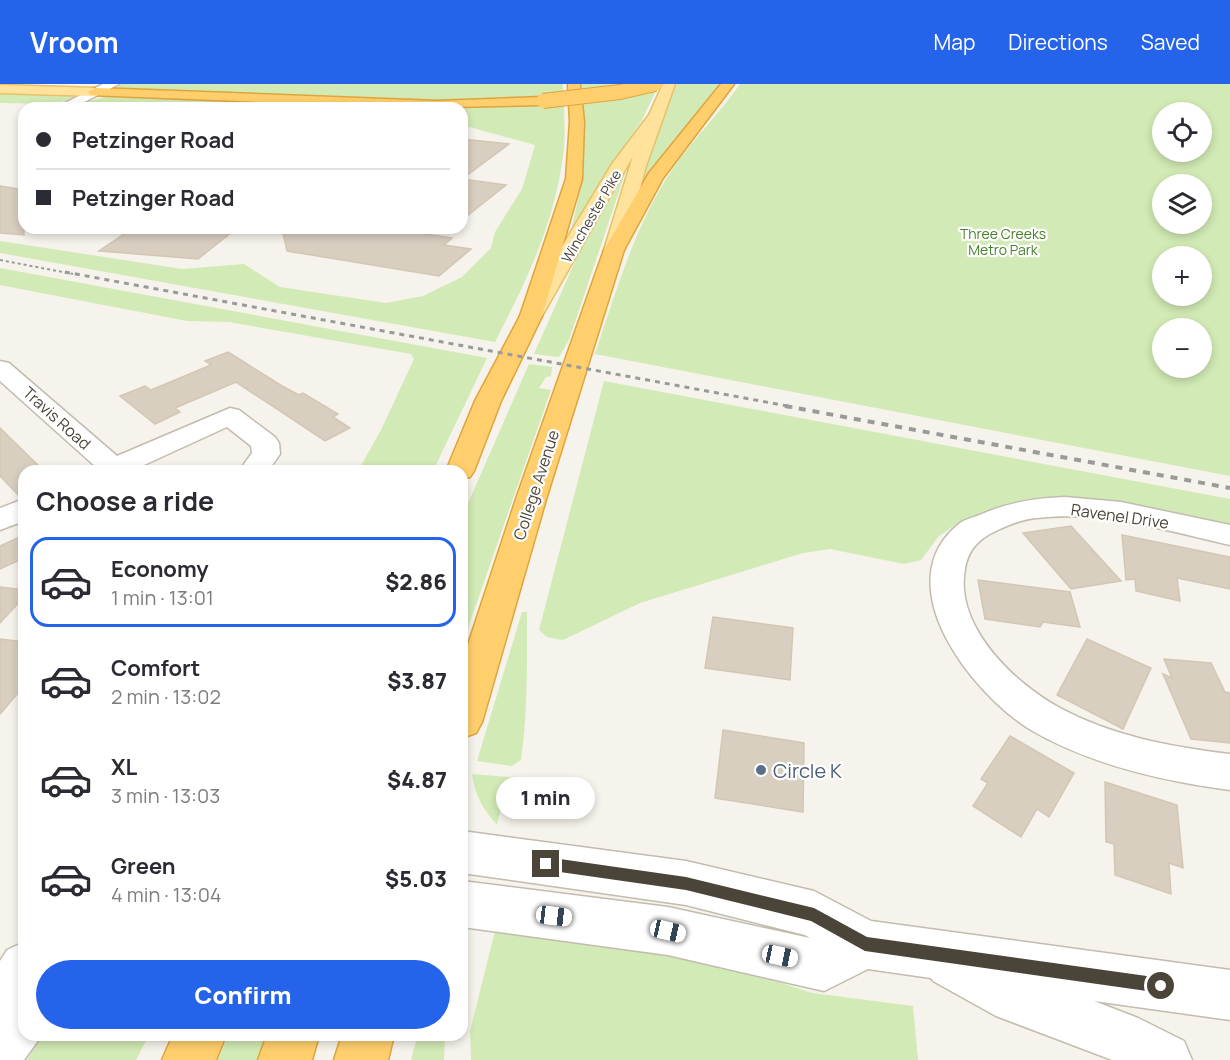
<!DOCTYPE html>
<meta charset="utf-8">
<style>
body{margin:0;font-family:Manrope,sans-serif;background:#f7f7f7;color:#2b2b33;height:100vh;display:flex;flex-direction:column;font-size:22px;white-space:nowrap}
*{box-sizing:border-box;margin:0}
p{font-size:20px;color:#7c7c81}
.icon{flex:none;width:33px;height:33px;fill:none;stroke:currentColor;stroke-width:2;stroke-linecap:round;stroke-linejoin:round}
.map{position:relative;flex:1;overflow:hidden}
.sheet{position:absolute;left:18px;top:381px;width:450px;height:576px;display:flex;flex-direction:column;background:#fff;border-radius:18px;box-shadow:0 3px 9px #0003}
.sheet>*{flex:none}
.banner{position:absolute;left:18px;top:18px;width:450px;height:132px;border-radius:18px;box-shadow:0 3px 9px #0003;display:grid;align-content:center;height:132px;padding:0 18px;background:#fff}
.controls{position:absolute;left:1152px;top:18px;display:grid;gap:12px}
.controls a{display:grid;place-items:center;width:60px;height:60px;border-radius:50%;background:#fff;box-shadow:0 3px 9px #0003;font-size:30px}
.end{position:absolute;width:27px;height:27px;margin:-14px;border:8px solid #4b4439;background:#fff;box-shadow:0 0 0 3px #fff}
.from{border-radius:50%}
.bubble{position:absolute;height:42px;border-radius:21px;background:#fff;box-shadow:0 3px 9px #0003;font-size:20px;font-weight:800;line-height:42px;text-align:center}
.car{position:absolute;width:18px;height:36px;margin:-18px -9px;border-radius:8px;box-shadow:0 0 4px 2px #0007;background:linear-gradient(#fff 24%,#345 0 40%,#fff 0 76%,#345 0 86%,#fff 0)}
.banner b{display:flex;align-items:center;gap:21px;height:57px;font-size:22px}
.banner b+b{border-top:2px solid #e1e1e2}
.banner i{width:15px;height:15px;background:#2b2b33}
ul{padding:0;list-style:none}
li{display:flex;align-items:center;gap:18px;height:90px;margin:0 12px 9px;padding:0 6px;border:3px solid transparent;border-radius:18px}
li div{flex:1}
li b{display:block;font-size:22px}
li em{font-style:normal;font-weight:800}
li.on{border-color:#2563eb}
li>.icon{width:54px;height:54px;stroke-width:1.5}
h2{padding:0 18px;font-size:27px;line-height:72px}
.primary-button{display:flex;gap:12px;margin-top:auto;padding:12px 18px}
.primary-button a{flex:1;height:69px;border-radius:36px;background:#2563eb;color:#fff;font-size:24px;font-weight:800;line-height:69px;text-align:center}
header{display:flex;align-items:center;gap:36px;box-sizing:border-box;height:84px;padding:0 30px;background:#2563eb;color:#fff}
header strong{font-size:28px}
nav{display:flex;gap:33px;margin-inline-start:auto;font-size:21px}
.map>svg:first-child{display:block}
.green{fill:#d2eab5;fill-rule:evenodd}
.building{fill:#d8cfc1;stroke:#d3c7b4;stroke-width:1.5}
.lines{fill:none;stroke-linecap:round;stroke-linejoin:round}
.minor-casing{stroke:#c2bbae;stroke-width:3}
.major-casing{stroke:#e6c16a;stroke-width:3}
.highway-casing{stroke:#e0a43c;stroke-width:3}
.minor{fill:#fff;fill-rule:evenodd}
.major{fill:#ffe39c;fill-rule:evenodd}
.highway{fill:#ffcf6e;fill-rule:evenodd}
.rail-far2{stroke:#9a9a9a;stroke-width:2;stroke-dasharray:3 3;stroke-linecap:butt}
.rail-far1{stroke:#9a9a9a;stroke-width:3;stroke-dasharray:5 5;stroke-linecap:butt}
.rail{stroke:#9a9a9a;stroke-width:4;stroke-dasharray:7 7;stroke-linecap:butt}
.highway-bridge-casing{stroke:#e0a43c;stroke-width:16;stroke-linecap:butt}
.highway-bridge{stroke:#ffcf6e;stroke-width:14}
.route{fill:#4b4439}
.service-dot{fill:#5c6f8a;stroke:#fff;stroke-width:2}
.labels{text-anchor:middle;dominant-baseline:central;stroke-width:4.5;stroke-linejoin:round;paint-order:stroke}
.far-street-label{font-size:14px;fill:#4b4439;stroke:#fff}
.far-park-label{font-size:14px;fill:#4a7f2a;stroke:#fff}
.street-label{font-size:16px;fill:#4b4439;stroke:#fff}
.near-service-label{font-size:20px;fill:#4e5e75;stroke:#fff;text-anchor:start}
</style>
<header>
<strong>Vroom</strong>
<nav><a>Map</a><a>Directions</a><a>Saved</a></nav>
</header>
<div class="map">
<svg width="1230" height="976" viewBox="0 0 1230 976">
<rect width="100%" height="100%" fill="#f6f3ec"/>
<!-- green -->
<g class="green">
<path d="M121,0H563V12L463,19L114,6Z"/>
<path d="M582,0H659L642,36L601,98L576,146H571C585,94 586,53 582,0Z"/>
<path d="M677,0H719L641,100L649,68Z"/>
<path d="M740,0H1230V392L595,270C616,207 636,138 674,83C694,54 720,29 740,0ZM1162,28H1202V68H1162ZM1162,100H1202V140H1162ZM1162,172H1202V212H1162ZM1162,244H1202V284H1162Z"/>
<path d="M0,8L73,10L75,14L54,20L0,19Z"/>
<path d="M109,12C261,18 413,31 564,17C564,35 566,54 563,72C554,140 526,198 495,258L0,169V157L182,185L244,180L280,203L386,219L423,212L462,193L491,164L495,148L522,105L535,61L462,41V24H131L85,21V18Z"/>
<path d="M626,87L569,256L559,273L534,270L594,135Z"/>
<path d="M0,184L487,274L433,387H358L381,346L414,275L411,270L229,238L187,237L5,202L0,201Z"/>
<path d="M529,280L552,283L551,292L546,293L539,304L551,306L462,561V433Z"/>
<path d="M604,297L1230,415V445L1043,415L1007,420L959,438L938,453L921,476L904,480L830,465L803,469L640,519L563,556L547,553L539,546Z"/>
<path d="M522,528H527C527,578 528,627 521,676L512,682L477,677Z"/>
<path d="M472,690L509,693L514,696L501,725L497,741C482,724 475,711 472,690Z"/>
<path d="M496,843L682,866L812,909L913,922L918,976H471L470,947Z"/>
<path d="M41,951H149L136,976H27Z"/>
<path d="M228,951H277L269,976H218Z"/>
<path d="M411,951H445L444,976H411L416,957L409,955Z"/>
</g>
<!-- building -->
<g class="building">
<path d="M462,55L509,60L462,95Z"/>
<path d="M462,95L506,101L462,136Z"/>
<path d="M0,102L24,106V151L0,149Z"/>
<path d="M133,144H237L198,175L99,167Z"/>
<path d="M282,144H385L452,154L444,161L471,165L439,192L287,167Z"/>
<path d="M228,268L282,302L299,311L303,309L338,330L333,333L350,344L325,357L236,298L175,324L180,328L155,340L120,312L145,302L151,306L211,281L205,277Z"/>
<path d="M0,344L44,387H24V413L21,414L0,392Z"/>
<path d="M1071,442L1121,497L1071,505L1023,449Z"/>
<path d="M24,451V474L0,485V462Z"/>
<path d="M1122,451L1230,473V505L1177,494L1180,517L1136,507L1135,495L1126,496Z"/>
<path d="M978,496L1070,508L1080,543L1043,538L1040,543L985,535Z"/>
<path d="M0,503L24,506V513L0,539Z"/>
<path d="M713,533L793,544L790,596L705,584Z"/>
<path d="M0,555L24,558V602L0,630Z"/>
<path d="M1087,555L1151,584L1123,645L1057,611Z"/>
<path d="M1164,575L1211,579L1225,608L1230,609V659L1191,655L1163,590L1172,594Z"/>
<path d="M723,646L804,659L803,728L715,714Z"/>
<path d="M1010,652L1074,689L1049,733L1037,725L1021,753L973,722L988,699L981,695Z"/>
<path d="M1105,698L1177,721L1183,784L1169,779L1171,810L1115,791L1114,760L1106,758Z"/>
</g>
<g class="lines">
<defs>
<g id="minor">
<path d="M103,0H119L73,24L57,23Z"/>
<path d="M0,277L9,279L117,372L230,324L239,326L275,353L279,359L280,370L268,387H239L252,369L251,362L227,343L131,387H93L96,383L0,297Z"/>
<path d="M1065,413L1121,418L1230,441V461C1168,447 1102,426 1037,434C1023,435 1011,440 998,446C980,454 968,465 965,485C954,542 1014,599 1060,624C1112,652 1171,663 1230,670V706C1162,697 1091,681 1031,646C972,610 884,499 960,439C964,436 971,434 977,432C1006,419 1033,414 1065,413Z"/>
<path d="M24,415V437L0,446V424Z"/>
<path d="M462,747L686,777L814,807L871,837L1230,886V936L1094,917L1138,934L1184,957L1192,976H1112L996,932L933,897L931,894L868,885L824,907L668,871L462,843V797L668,823L810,854L805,851L686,821L462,789Z"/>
<path d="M24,858V951H42L24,976H0V877L7,866Z"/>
</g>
<g id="major">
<path d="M663,0H675L646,82L624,166L621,170H607L604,166L633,72L542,232L539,237L531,239L523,237L520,232L612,80L649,31Z"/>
<path d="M0,1L95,4L102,8L95,12L0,9Z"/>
</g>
<g id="highway">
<path d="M568,0H580L584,38L582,95L542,232L501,317L474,387L470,393L462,395V387H446L475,317L520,232L566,95L570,38Z"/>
<path d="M721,0H734L663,94L624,166L547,412L482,638L476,649L462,654V579L517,412L604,166L649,89Z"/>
<path d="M95,4L437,17L543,13L550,17L543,21L408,24L90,11L88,8Z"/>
<path d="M173,951H226L216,976H162Z"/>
<path d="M267,951H319L312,976H258Z"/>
<path d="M342,951H394L388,976H334Z"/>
</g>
</defs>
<!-- minor casing -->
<use href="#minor" class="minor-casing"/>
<!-- major casing -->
<use href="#major" class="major-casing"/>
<!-- highway casing -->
<use href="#highway" class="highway-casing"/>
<!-- minor -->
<use href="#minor" class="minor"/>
<!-- major -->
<use href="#major" class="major"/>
<!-- highway -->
<use href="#highway" class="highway"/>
<!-- rail-far2 -->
<path class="rail-far2" d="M0,176L73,190"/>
<!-- rail-far1 -->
<path class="rail-far1" d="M65,188L793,323"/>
<!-- rail -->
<path class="rail" d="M785,322L1230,404"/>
<defs>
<path id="highway-bridge" d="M543,17L620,8L655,0"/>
</defs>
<!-- highway-bridge casing -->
<use href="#highway-bridge" class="highway-bridge-casing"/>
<!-- highway-bridge -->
<use href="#highway-bridge" class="highway-bridge"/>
</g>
<!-- route -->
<path class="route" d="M546,773L686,793L814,824L867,853L1161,894L1166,896L1168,902L1166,907L1161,909L865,867L811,837L686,806L546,786L541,784L539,780L541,775Z"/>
<!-- markers -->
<circle class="service-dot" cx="761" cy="686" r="6"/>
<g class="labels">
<!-- far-street labels -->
<g class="far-street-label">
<text transform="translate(591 132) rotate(-60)">Winchester Pike</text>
</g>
<!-- far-park labels -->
<g class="far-park-label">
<text x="1003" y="149">Three Creeks<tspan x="1003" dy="16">Metro Park</tspan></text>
</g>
<!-- street labels -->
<g class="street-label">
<text transform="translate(57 334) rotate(42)">Travis Road</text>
<text transform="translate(536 401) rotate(-72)">College Avenue</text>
<text transform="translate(1120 432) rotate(8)">Ravenel Drive</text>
</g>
<!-- near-service labels -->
<g class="near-service-label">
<text x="773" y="686">Circle K</text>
</g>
</g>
</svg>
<div class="controls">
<a><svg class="icon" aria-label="locate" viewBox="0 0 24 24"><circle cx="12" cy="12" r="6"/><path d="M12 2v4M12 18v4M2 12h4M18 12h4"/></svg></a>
<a><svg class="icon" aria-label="layers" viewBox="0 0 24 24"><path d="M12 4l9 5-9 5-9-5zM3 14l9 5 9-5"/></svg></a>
<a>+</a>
<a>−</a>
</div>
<i class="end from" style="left:1161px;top:902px"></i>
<i class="end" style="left:546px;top:780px"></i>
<div class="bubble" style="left:496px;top:693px;width:99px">1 min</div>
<i class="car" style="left:554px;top:832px;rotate:97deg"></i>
<i class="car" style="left:668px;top:847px;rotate:103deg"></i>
<i class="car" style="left:780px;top:872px;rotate:102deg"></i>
<div class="banner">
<b><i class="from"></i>Petzinger Road</b>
<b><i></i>Petzinger Road</b>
</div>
<section class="sheet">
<h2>Choose a ride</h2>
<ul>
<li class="on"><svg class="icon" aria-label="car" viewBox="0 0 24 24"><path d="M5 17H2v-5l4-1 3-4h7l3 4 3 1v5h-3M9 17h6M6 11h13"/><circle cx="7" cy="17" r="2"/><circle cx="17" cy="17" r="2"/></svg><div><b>Economy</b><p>1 min · 13:01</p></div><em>$2.86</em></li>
<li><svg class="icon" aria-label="car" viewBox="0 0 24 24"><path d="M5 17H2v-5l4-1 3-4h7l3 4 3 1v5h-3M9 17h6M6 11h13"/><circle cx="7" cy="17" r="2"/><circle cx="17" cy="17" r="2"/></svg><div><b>Comfort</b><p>2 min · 13:02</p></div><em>$3.87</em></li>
<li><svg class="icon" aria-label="car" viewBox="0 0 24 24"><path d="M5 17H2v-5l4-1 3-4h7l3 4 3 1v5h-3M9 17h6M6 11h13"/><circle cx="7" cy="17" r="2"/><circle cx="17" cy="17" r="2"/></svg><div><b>XL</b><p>3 min · 13:03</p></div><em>$4.87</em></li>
<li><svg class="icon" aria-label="car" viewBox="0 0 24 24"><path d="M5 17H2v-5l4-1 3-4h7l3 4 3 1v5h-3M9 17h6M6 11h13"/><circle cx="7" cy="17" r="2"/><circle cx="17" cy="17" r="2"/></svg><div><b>Green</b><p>4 min · 13:04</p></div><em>$5.03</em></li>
</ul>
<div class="primary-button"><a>Confirm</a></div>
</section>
</div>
